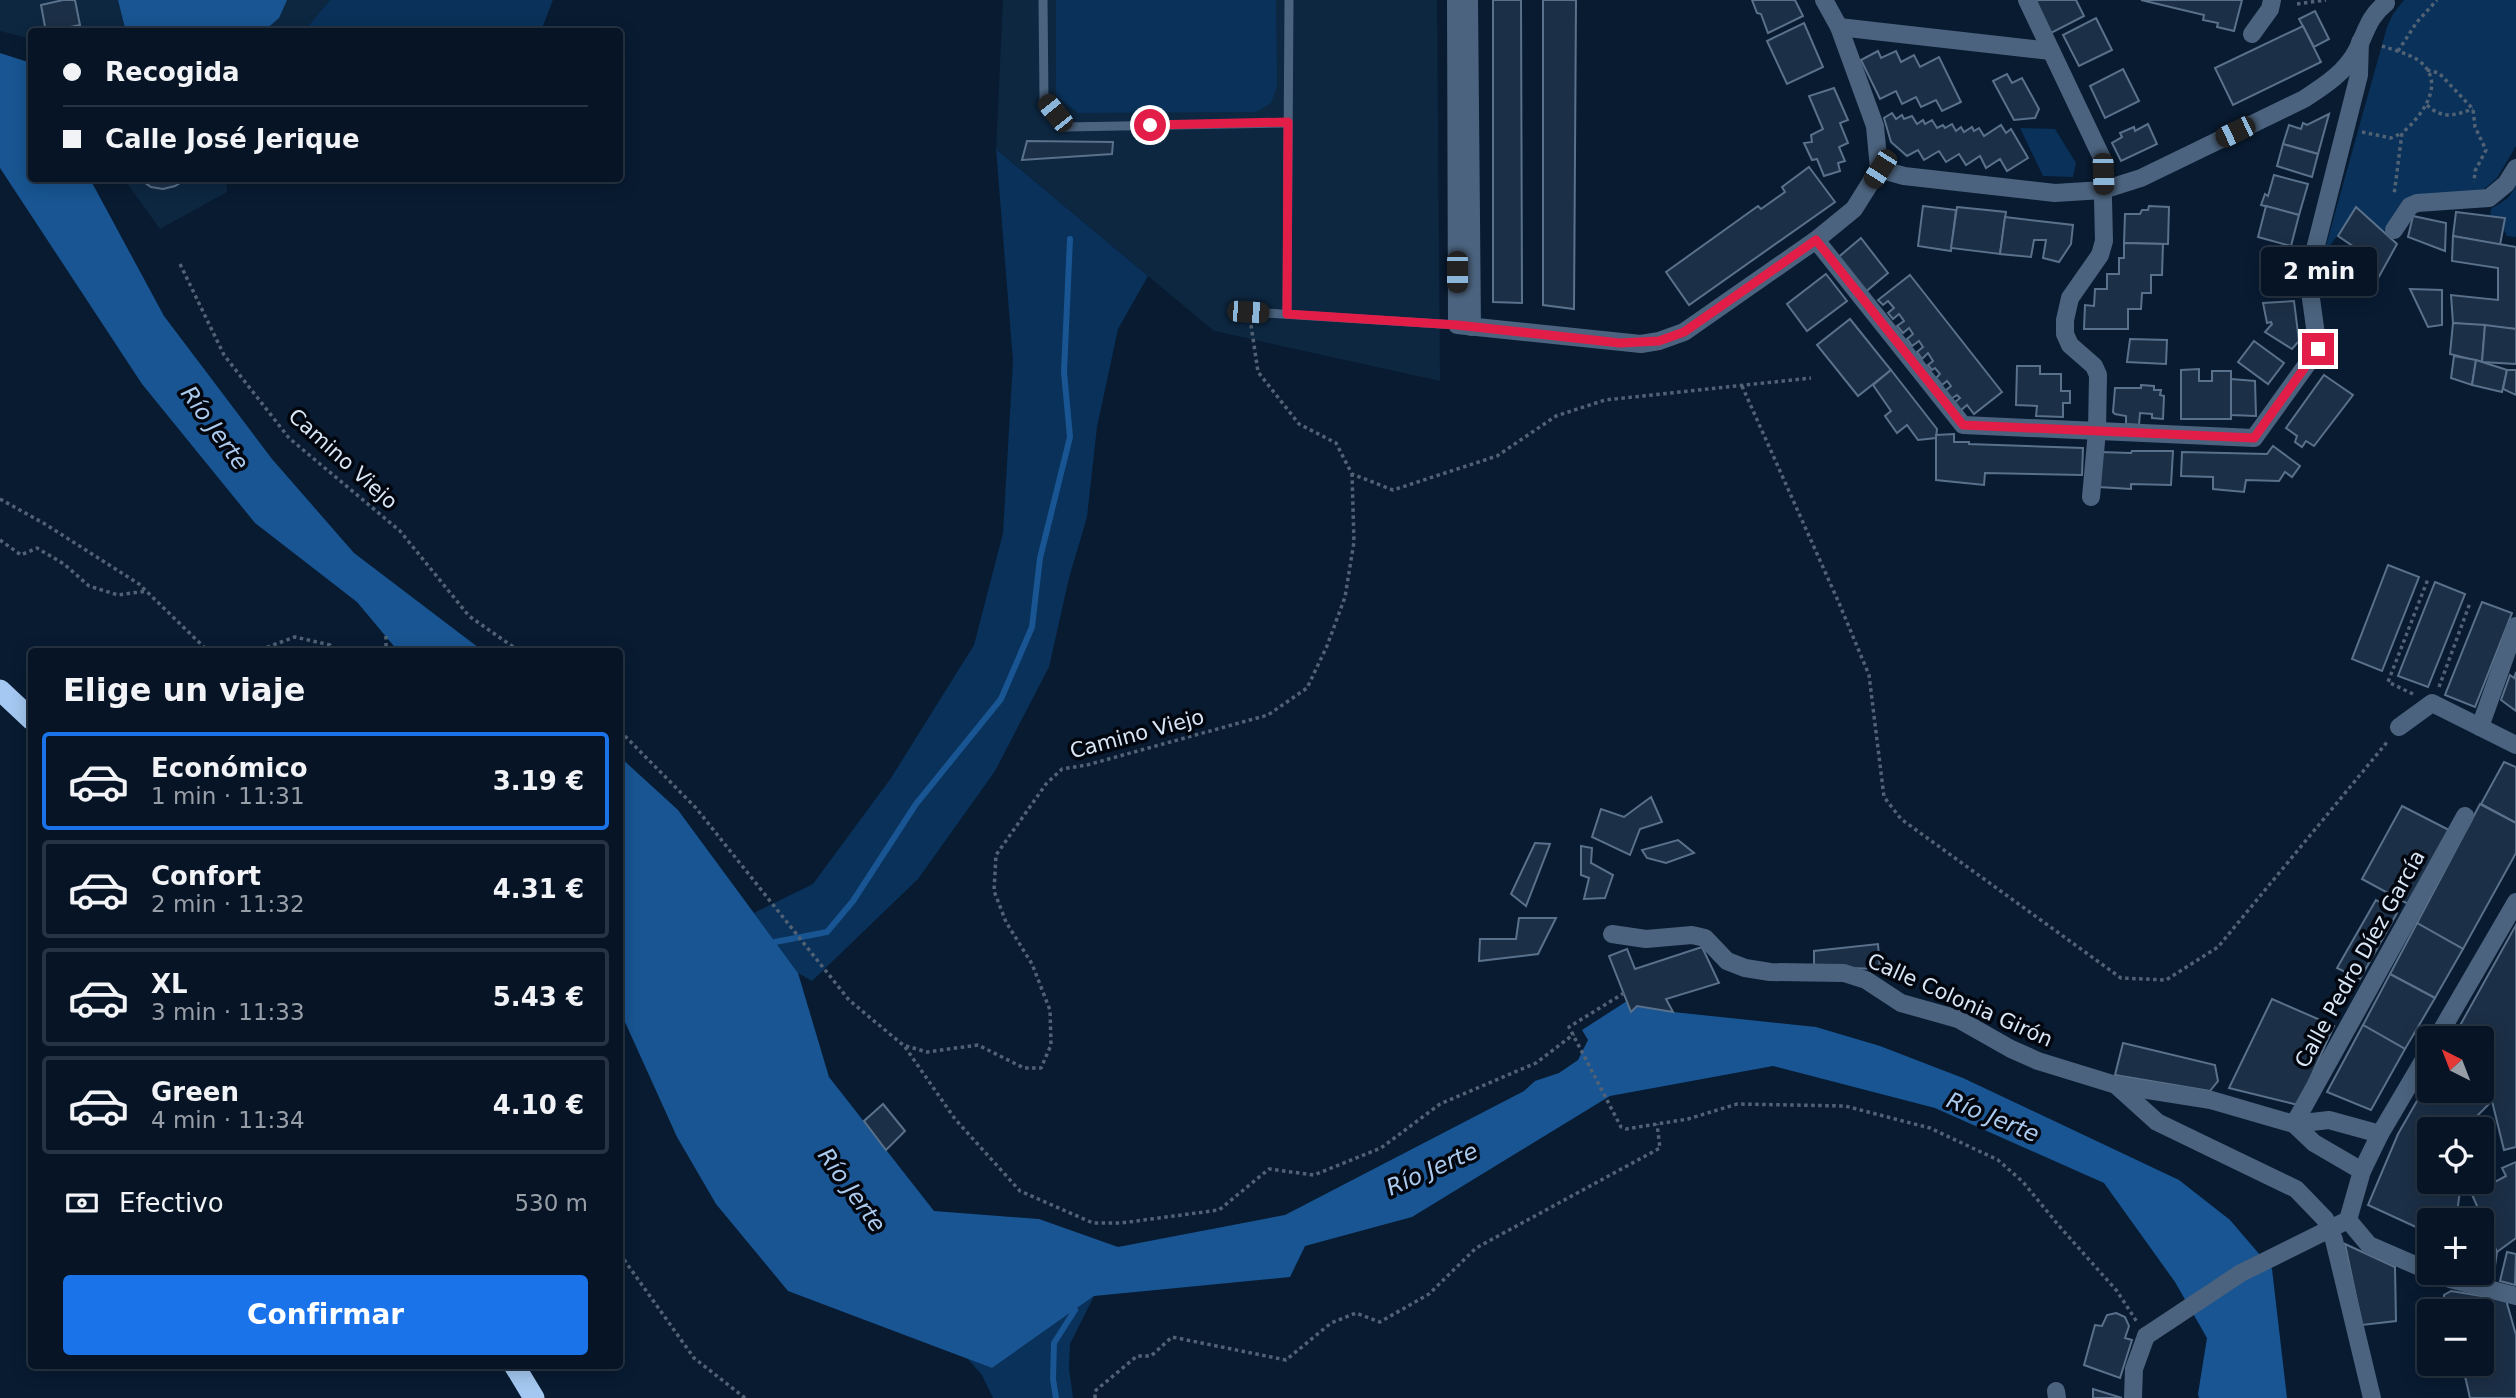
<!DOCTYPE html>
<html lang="es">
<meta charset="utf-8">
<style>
body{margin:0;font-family:"DejaVu Sans",sans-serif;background:#142132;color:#f1f3f6;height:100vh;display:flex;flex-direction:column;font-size:26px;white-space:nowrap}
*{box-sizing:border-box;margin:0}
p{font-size:23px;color:#989ea7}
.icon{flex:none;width:38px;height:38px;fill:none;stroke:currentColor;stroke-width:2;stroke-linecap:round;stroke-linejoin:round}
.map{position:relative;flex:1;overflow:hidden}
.sheet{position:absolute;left:28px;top:648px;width:595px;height:721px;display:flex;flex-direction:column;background:#061425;border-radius:7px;box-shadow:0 4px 18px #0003,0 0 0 2px #273342}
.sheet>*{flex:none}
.banner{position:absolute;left:28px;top:28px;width:595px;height:154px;border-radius:7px;box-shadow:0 4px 18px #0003,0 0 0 2px #273342;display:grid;align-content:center;height:154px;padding:0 35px;background:#061425}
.needle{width:46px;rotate:318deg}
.buttons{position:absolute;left:2417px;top:1026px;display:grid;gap:14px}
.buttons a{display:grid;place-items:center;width:77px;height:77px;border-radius:7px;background:#061425;box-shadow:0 4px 18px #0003,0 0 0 2px #273342;font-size:35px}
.end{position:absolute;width:32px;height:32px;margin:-16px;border:9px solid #e11d48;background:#fff;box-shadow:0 0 0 4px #fff}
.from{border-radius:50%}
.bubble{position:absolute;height:49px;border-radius:7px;background:#061425;box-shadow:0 4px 18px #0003,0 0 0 2px #273342;font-size:23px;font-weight:700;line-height:49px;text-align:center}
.car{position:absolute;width:21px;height:42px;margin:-21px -10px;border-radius:9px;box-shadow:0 0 5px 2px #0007;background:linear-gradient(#222 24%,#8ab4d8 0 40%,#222 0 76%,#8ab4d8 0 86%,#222 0)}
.banner b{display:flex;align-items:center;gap:24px;height:66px;font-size:26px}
.banner b+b{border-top:2px solid #273342}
.banner i{width:18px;height:18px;background:#f1f3f6}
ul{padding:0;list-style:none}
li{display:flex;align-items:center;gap:21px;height:98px;margin:0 14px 10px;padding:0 21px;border:4px solid #273342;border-radius:7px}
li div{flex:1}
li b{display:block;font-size:26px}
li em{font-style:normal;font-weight:700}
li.active{border-color:#1a73e8}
li>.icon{width:63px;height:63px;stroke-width:1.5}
h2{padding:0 35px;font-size:32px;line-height:84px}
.pay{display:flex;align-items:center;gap:18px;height:77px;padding:0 35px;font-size:26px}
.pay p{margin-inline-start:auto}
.cta{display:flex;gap:14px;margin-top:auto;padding:14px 35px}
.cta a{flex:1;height:80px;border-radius:7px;background:#1a73e8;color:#fff;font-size:28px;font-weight:700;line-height:80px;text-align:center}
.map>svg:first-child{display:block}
.built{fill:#0d2741}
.green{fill:#093159}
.water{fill:#185592}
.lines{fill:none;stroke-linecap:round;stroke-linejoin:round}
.stream{stroke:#185592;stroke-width:6}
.building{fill:#1b2f46;stroke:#5a718b;stroke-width:2}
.path{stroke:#516275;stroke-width:3.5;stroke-dasharray:3.5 3.5;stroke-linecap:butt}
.lane{stroke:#4b637e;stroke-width:9}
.street{stroke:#4b637e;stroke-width:18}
.highway{stroke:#a4c8f1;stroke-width:21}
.street-bridge{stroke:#4b637e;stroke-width:18}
.route{stroke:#e11d48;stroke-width:9}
.labels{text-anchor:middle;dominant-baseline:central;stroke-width:7;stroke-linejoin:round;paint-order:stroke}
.street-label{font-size:21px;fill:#d9e6f5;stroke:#02060f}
.water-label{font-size:23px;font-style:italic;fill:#accaed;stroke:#02060f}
</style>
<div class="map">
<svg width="2516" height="1398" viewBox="0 0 2516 1398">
<rect width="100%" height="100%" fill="#081b31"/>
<!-- built -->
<g class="built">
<path d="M0,0H330L304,31L32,32L31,39L0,31Z"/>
<path d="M1003,0H1437L1440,381L1214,331L996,149Z"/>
<path d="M124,179H226L227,192L160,229Z"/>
</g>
<!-- green -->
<g class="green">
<path d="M330,0H553L541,31L356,32L353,28L304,31Z"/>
<path d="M1056,0H1276L1277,86L1271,103L1256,112L1078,113L1056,96Z"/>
<path d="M2404,0H2516V146L2497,178L2482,191L2403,206L2383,232L2356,208L2323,256L2387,27L2393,14Z"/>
<path d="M2020,128L2055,129L2076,163L2073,177L2043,176Z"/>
<path d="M996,149L1148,276L1118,329L1097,427L1087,517L1069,578L1049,667L995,771L918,879L812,981L798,973L754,913L813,884L891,778L974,645L1003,533L1013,361Z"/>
<path d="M2516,186V237L2507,236L2503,228L2505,218L2490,216L2491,209L2508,198Z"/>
<path d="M1094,1296L1070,1344L1069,1368L1073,1398H993L982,1375L967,1358L992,1368Z"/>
</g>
<!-- water -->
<g class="water">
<path d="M118,0H287L279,18L263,32L128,31L125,28Z"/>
<path d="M0,53L31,63L32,178L90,179L164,316L272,459L354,553L483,651H398L357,602L255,523L142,384L0,168Z"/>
<path d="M620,757L678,810L798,973L829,1077L934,1211L1039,1219L1118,1247L1285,1215L1524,1091L1535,1081L1559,1073L1578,1060L1588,1040L1582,1030L1627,1001L1631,1011L1637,1006L1673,1012L1816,1027L1880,1046L1963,1078L2179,1180L2230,1220L2272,1269L2287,1398H2199L2198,1394L2207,1338L2175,1282L2104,1183L1935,1108L1773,1066L1610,1096L1412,1217L1305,1246L1290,1277L1094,1296L992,1368L788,1291L716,1204L677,1137L620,1011Z"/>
</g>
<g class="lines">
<!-- stream -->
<g class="stream">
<path d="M775,942L827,932L853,901L916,804L1001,699L1032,627L1040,558L1070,437L1064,372L1070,239"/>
<path d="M1056,1398L1053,1379L1054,1343L1075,1310"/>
</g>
</g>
<!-- building -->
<g class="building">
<path d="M63,0H75L80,25L46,32L41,5Z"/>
<path d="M1493,0H1521L1522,303L1493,302Z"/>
<path d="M1543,0H1576L1574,309L1543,305Z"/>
<path d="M1752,0H1795L1803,16L1768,33L1761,14L1757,13Z"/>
<path d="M2038,0H2076L2084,16L2051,33L2035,2Z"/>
<path d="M2141,0H2242L2234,31L2217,27L2218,23L2203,20L2204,15Z"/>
<path d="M2315,11L2329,39L2314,47L2299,19Z"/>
<path d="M2096,18L2112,50L2079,66L2063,35Z"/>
<path d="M1804,23L1823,67L1787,84L1767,41Z"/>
<path d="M2303,26L2321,62L2233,105L2215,68Z"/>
<path d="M1878,51L1881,58L1896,51L1901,62L1914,55L1920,67L1939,57L1961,102L1942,111L1936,100L1921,107L1916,97L1902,104L1896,91L1880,99L1861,60Z"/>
<path d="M2123,69L2139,101L2105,118L2090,86Z"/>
<path d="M2007,74L2012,83L2022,78L2039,109L2035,118L2014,120L1993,81Z"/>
<path d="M1834,88L1848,120L1840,123L1848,143L1839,147L1845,161L1838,163L1840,171L1824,176L1817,159L1812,160L1804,143L1812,142L1811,135L1823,129L1809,96Z"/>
<path d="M1892,113L1896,119L1902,115L1904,119L1912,116L1917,124L1923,120L1925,124L1932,120L1937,128L1943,125L1945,128L1952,124L1956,131L1961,127L1964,132L1972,127L1974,131L1979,128L1984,136L2001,125L2006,133L2011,129L2028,158L2007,171L2000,159L1986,168L1980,156L1966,165L1959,154L1946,162L1939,151L1924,160L1918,150L1907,156L1891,142L1884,118Z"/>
<path d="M2329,114L2318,154L2283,144L2289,125L2301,129L2303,123L2307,125Z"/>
<path d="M2148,124L2157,144L2121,161L2112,143L2122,137L2120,133L2134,127L2135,131Z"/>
<path d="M1027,141L1113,142L1112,154L1022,160Z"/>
<path d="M2283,144L2318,154L2312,177L2277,166Z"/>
<path d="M1809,167L1835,202L1689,305L1666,272L1758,206L1761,209L1785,192L1782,187Z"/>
<path d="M2274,175L2308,184L2299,215L2261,205L2265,194L2268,196Z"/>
<path d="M138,178H188L175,186L163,189L151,187Z"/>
<path d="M1923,206L1956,210L1951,251L1918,246Z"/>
<path d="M2149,206L2169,207L2168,244L2124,243L2125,214H2140L2142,210H2148Z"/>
<path d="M2266,206L2299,215L2291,246L2258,237Z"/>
<path d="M1957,207L2006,212L2000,254L1951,248Z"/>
<path d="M2356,207L2397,244L2376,282L2358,268L2362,260L2354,252L2357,249L2338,236Z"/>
<path d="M2456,212L2505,218L2500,245L2453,236Z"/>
<path d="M2413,216L2446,223L2445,251L2408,237Z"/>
<path d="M2005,217L2073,225L2071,244L2059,262L2043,258L2046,240H2034L2031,257L2000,254Z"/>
<path d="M2453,236L2516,247V329L2453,323L2451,295L2498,300V268L2452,261Z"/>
<path d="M1861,238L1888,273L1863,294L1835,260Z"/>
<path d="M2124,243L2163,244L2162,275H2151V293H2142L2141,309H2128V329H2084L2085,305L2094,306L2095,289H2107V274H2119V258H2124Z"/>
<path d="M1826,274L1847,301L1807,331L1787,304Z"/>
<path d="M1910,275L2002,392L1974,414L1967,405L1960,411L1954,403L1960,398L1957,395L1951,399L1945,391L1951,386L1947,381L1942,385L1936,378L1940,374L1935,368L1932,370L1928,365L1933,361L1928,353L1922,359L1917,352L1923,347L1919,341L1912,346L1907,339L1913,334L1909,328L1903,333L1897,326L1904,321L1899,314L1893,319L1888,313L1894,308L1888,301L1883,305L1878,300Z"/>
<path d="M2410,289L2442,290V325L2428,327Z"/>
<path d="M2294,301L2299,341L2292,349L2265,332L2272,324L2271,322L2267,323L2263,303Z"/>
<path d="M1850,319L1891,370L1858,396L1817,345Z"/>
<path d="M2453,323L2485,325L2482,362L2450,354Z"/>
<path d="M2485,325L2516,329V364L2482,362Z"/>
<path d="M2130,339L2167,340L2166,364L2127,362Z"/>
<path d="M2254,341L2284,363L2268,384L2238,362Z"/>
<path d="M2454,356L2476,360L2472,385L2451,378Z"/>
<path d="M2476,360L2507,370L2502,392L2472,385Z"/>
<path d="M2017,366H2040V374H2061V391H2070V403H2063V417L2036,416L2037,406L2016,405Z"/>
<path d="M2199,369V381H2212V371H2231V419H2181V370Z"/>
<path d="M1891,370L1937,429L1936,438L1918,440L1907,425L1897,433L1885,416L1891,411L1873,385Z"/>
<path d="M2507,370H2516V395L2503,389Z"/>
<path d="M2324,375L2353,395L2314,446L2306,441L2302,447L2295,442L2297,436L2286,428Z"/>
<path d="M2231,379L2255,381L2256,416L2231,415Z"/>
<path d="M2141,385L2154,386V390H2161L2160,395L2164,396L2163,419L2152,418V414L2140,413L2139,425L2126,424V416L2115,414L2113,412L2115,388H2141Z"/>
<path d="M1954,434V442H1969V444L2083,448L2082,475L1985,473L1984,485L1936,480V435Z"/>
<path d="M2273,446L2300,466L2292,477L2285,472L2279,481L2246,480L2244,492L2213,489V477L2181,476L2182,452L2267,454Z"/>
<path d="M2132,451H2173L2171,485L2131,484V489L2099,487L2100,452L2131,453Z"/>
<path d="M2388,565L2419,577L2382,671L2352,659Z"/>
<path d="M2435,582L2465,594L2428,687L2398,676Z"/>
<path d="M2482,602L2512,613L2475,707L2445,695Z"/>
<path d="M2516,672V711L2501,700L2510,675L2514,678Z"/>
<path d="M2504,762L2516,767V823L2481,804Z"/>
<path d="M1651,797L1662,822L1640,829L1630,855L1592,837L1601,809L1624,817Z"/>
<path d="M2480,804L2516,823V853L2463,949L2417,923Z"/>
<path d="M2402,806L2449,830L2408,904L2362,879Z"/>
<path d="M1678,840L1694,853L1666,863L1647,858L1642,850Z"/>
<path d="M1535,843L1550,844L1526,906L1511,894Z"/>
<path d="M1581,846L1592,848L1591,863L1613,875L1605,898L1584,899L1589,878L1581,875Z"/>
<path d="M2376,900L2397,913L2360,979L2337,968Z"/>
<path d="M1519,918H1556L1538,954L1479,961L1480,939H1516Z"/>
<path d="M2417,923L2463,949L2435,998L2390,974Z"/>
<path d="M2516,925V1147L2504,1150L2492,1101L2464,1129H2429V1181H2455L2460,1191L2456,1220H2429V1265L2418,1261L2416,1227L2368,1205L2398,1134L2429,1080V1090H2482V1038H2453Z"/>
<path d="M1878,944L1880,969L1814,967V951Z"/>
<path d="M1702,947L1719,983L1666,999L1673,1012L1637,1006L1631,1012L1609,956L1627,949L1635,969Z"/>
<path d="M2390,974L2435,998L2405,1049L2363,1025Z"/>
<path d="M2272,999L2334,1026L2298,1105L2229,1088Z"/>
<path d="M2363,1025L2405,1049L2371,1110L2327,1092Z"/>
<path d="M2123,1043L2215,1065L2218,1081L2210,1091L2115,1075Z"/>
<path d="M883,1104L905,1131L886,1150L864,1121Z"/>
<path d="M2516,1162V1238L2497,1252L2467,1183L2482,1181V1178L2491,1174L2495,1182L2506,1176L2502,1168Z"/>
<path d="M2345,1244L2395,1267L2396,1321L2362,1325Z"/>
<path d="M2482,1244L2497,1252L2493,1280L2447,1272H2482Z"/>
<path d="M2507,1252L2516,1254L2515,1285L2500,1281Z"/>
<path d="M2451,1291L2506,1300L2516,1335V1398H2470L2462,1363H2482V1311H2445L2444,1295Z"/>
<path d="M2116,1313L2125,1317L2129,1326L2125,1338L2132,1340L2120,1378L2084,1365L2095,1325L2102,1326L2107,1315Z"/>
<path d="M2093,1389L2122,1398H2093Z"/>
</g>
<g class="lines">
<!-- path -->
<g class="path">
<path d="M2297,4L2326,0"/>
<path d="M2382,46C2393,50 2407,53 2418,60C2448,82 2422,116 2402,133"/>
<path d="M2398,51L2417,22L2437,0"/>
<path d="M2427,70L2439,73L2473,109L2475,127L2486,150L2475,171L2474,182"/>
<path d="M2427,105C2443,120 2455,115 2473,109"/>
<path d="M2362,132L2391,138L2402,133L2394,195"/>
<path d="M180,264L224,355L289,438L400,531L469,616L519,651"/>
<path d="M1251,325L1258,372L1299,424L1336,443L1352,474L1393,490L1497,456L1556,416L1605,400L1811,378"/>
<path d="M1742,386L1839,603L1869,675L1884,797L1901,819L2121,978L2166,980L2218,947L2388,741"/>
<path d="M0,499L45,524L139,584L208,651"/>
<path d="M0,540L21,555L37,548L64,564L89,586L118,595L147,591"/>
<path d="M386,636V651"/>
<path d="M262,651V649L295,637L330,645L333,651"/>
<path d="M2439,687L2470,603"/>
<path d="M2413,694L2388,682L2428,579"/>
<path d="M620,731L696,808L849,1000L903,1045L927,1052L978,1045L1024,1068H1041L1051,1045L1050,1010L1032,964L1006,922L994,891L996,855L1046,784L1062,769L1087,765L1268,715L1307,688L1327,646L1345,597L1354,542L1352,474"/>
<path d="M1624,993L1569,1027L1621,1127L1626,1129L1688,1119L1737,1104L1845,1106L1930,1128L1998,1160L2023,1182L2060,1227L2117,1291L2137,1322"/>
<path d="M905,1047L955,1119L1020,1191L1093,1223H1121L1219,1210L1269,1169L1314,1175L1381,1148L1440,1104L1536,1063L1574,1034"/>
<path d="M620,1254L694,1358L745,1398"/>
<path d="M1095,1398V1391L1137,1356H1151L1172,1337L1286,1360L1331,1323L1356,1313L1380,1322L1429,1294L1476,1248L1660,1148L1657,1124"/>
</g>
<!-- lane -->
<g class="lane">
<path d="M1043,0L1044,99L1066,127L1288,123"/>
<path d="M1232,311L1457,325"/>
<path d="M1287,314L1289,0"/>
</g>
<!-- street -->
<g class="street">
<path d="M1456,0L1457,325L1641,344L1659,341L1684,332L1816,240L1854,209L1879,169L1875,126L1839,27L1824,0"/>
<path d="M1469,0L1472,327"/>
<path d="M2027,0L2102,158L2104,241L2100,255L2070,298L2065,320V334L2070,345L2094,366L2098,375L2097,431L2091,497"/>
<path d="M1839,27L2051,51"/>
<path d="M2252,34L2270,9L2272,0"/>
<path d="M1879,169L1904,176L2055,193L2103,190L2141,178L2304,99C2324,86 2346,72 2357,50C2366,32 2369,16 2386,3"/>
<path d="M2394,230L2410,206L2417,203L2489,198L2506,184L2516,168"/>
<path d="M1816,240L1963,425L2254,438L2318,349L2308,277L2359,75L2360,42"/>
<path d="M2399,727L2432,703L2516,745"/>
<path d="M2480,727L2516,626"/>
<path d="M1612,934L1646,939L1692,935L1705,938L1727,961L1745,968L1770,972L1844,973L1866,980L1901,1003L1958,1019L2011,1049L2038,1061L2116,1085L2211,1100L2294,1124L2329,1120L2380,1134"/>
<path d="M2437,1038L2516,902"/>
<path d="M2429,1051L2380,1134L2362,1171L2348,1220L2369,1245L2429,1271"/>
<path d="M2116,1085L2157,1122L2296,1189L2325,1219L2334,1240L2372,1398"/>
<path d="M2294,1124L2465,816"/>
<path d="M2294,1124L2314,1143L2362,1171"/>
<path d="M2433,1272L2450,1279L2516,1296"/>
<path d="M2056,1391L2057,1398"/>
<path d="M2133,1398L2134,1369L2146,1336"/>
</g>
<!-- highway -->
<g class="highway">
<path d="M0,690L32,720"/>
<path d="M514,1365L534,1398"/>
</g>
<!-- street-bridge -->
<path class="street-bridge" d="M2146,1336L2241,1273L2348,1220"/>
</g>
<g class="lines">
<!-- route -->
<path class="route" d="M1150,125L1288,122L1287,314L1457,325L1620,343L1659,341L1684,332L1816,240L1963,425L2254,438L2318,349"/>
</g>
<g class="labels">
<!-- street labels -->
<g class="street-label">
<text transform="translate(343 459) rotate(42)">Camino Viejo</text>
<text transform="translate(1137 734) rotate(-15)">Camino Viejo</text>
<text transform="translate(2360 959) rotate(-61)">Calle Pedro Díez García</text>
<text transform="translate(1960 1000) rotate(24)">Calle Colonia Girón</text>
</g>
<!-- water labels -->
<g class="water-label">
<text transform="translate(215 428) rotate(54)">Río Jerte</text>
<text transform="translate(1993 1117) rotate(22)">Río Jerte</text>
<text transform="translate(1432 1169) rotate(-24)">Río Jerte</text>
<text transform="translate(852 1190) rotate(54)">Río Jerte</text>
</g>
</g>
</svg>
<div class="buttons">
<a><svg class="needle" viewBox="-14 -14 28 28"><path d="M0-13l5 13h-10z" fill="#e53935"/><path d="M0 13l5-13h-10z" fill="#989ea7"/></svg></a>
<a><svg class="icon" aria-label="locate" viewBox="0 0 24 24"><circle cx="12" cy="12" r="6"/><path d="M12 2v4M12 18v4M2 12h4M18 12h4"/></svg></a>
<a>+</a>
<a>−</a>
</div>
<i class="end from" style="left:1150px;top:125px"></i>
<i class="end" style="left:2318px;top:349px"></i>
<div class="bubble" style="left:2261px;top:247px;width:116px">2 min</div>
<i class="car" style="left:1055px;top:113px;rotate:321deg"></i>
<i class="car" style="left:2235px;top:132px;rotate:244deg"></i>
<i class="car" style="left:1880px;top:169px;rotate:213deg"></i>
<i class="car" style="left:2103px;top:174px;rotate:178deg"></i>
<i class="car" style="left:1457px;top:272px;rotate:180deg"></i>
<i class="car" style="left:1248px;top:312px;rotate:94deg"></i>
<div class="banner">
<b><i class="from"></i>Recogida</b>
<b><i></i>Calle José Jerique</b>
</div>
<section class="sheet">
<h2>Elige un viaje</h2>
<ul>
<li class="active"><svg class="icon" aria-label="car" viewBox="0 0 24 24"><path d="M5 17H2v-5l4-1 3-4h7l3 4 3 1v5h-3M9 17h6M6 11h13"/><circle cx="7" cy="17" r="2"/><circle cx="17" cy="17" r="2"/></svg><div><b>Económico</b><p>1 min · 11:31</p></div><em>3.19 €</em></li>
<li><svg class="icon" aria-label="car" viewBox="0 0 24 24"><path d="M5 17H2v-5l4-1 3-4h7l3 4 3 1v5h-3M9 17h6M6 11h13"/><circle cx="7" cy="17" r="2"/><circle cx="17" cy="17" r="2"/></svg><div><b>Confort</b><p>2 min · 11:32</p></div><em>4.31 €</em></li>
<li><svg class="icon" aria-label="car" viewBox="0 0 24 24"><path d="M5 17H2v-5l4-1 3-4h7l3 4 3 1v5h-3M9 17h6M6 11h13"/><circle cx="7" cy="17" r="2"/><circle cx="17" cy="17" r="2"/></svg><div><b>XL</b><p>3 min · 11:33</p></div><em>5.43 €</em></li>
<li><svg class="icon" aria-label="car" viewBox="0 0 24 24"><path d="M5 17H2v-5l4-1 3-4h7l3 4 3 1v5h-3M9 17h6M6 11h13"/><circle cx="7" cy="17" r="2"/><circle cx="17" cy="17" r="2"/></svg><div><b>Green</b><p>4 min · 11:34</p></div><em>4.10 €</em></li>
</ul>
<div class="pay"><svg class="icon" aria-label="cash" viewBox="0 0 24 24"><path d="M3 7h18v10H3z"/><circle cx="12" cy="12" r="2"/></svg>Efectivo<p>530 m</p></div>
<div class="cta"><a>Confirmar</a></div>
</section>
</div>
